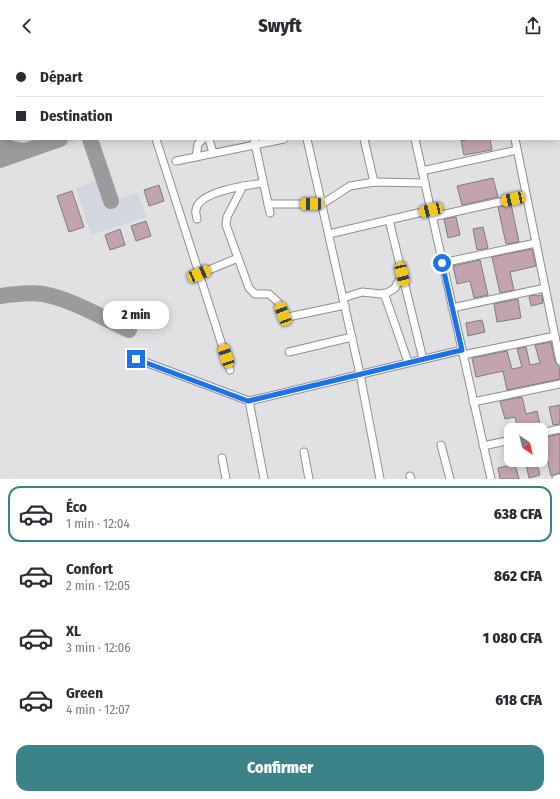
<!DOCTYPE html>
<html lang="fr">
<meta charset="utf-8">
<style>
body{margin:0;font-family:"Fira Sans Condensed",sans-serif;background:#f2f2f3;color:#2b2b33;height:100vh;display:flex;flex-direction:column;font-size:15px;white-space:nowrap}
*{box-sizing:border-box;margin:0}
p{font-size:13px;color:#7c7c81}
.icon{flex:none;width:22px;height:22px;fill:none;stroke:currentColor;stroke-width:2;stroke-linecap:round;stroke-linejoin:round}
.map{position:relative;height:427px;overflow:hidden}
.panel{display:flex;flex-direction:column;background:#fff;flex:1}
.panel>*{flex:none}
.banner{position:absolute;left:0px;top:0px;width:560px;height:88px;box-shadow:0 2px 10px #0003;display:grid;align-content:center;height:88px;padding:0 16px;background:#fff}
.needle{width:26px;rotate:145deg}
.buttons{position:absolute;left:504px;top:371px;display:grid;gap:8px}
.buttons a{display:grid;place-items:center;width:44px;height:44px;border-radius:8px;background:#fff;box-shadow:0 2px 10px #0003;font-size:20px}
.end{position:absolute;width:18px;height:18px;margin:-9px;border:5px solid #1a73e8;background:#fff;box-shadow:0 0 0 2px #fff}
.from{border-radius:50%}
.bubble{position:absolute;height:28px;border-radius:12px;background:#fff;box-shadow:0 2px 10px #0003;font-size:13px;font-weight:800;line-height:28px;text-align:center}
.car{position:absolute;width:12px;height:24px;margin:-12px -6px;border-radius:5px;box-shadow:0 0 3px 1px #0007;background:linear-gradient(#f5c518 24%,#345 0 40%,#f5c518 0 76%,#345 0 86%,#f5c518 0)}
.banner b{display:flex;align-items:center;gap:14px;height:38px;font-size:15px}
.banner b+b{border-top:1px solid #e1e1e2}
.banner i{width:10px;height:10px;background:#2b2b33}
ul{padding:7px 0 0;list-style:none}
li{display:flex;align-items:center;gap:12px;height:56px;margin:0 8px 6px;padding:0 8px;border:2px solid transparent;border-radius:12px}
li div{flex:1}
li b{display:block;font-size:15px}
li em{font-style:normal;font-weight:800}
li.active{border-color:#3b8389}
li>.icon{width:36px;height:36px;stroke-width:1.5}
.action{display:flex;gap:8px;margin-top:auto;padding:8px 16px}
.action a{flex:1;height:46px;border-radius:12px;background:#3b8389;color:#fff;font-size:16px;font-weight:800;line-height:46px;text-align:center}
header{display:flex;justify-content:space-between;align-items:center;height:52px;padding:0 16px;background:#fff;font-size:18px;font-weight:800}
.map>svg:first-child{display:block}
.built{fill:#d3d5df}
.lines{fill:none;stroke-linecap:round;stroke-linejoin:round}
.taxiway{stroke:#9b9b9e;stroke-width:16}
.building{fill:#c4a3b0;stroke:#7e7c7d}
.street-casing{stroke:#8f8f92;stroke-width:9}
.street{stroke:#fff;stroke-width:7}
.route{stroke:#1a73e8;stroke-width:5}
</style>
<header><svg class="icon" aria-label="back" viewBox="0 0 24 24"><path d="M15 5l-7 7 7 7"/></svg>Swyft<svg class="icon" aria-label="share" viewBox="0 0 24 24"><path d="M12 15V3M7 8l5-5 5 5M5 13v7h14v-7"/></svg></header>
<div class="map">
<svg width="560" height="427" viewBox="0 0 560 427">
<rect width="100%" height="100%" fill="#e1e1e4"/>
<!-- built -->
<g class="built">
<path d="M0,33H1V87H84L0,116Z"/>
<path d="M104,126L111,149L138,141L146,165L91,183L76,136Z"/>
</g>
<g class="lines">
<!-- taxiway -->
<g class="taxiway">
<path d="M90,87L111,149"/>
<path d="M0,91C8,96 17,99 26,99"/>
<path d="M0,108L60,87"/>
<path d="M0,244C14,242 29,240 43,242C71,247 103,266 129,278"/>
</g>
</g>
<!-- building -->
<g class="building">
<path d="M471,87H490L492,98L464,103L461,89Z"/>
<path d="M493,126L498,145L462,153L457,134Z"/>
<path d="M159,133L164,149L149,154L144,138Z"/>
<path d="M72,139L84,175L69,180L57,144Z"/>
<path d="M511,152L519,190L506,192L498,155Z"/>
<path d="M456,165L460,183L448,186L444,167Z"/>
<path d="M146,169L151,184L136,189L131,174Z"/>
<path d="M483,175L488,196L477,198L473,177Z"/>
<path d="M120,177L125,193L110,198L105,183Z"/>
<path d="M532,197L536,214L510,220L514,238L500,241L492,205Z"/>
<path d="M480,208L488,243L474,246L470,229L457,232L453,214Z"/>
<path d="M536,243L537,244L542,243L543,251L531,254L529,244Z"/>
<path d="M518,247L521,266L497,270L494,252Z"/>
<path d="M482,268L485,280L468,284L466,271Z"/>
<path d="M551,290L555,310L559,314L560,327L507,338L503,319L476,325L472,306L507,299L512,317L522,315L517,297L526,295L530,313L540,311L535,293Z"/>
<path d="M522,345L526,362L537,359L541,376L537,378H518L515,365L505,367L500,349Z"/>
<path d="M560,353V372L553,373L549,355Z"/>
<path d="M560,382V421L551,424L542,386Z"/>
<path d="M525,408H536L540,423L529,426Z"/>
<path d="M515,412L519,427H500L498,416Z"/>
</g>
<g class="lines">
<defs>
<g id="street">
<path d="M129,0V1"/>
<path d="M190,0V1"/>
<path d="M235,0V1"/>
<path d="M288,0V1"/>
<path d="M395,0L396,1"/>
<path d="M453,0V1"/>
<path d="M497,0V1"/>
<path d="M308,1L313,0"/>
<path d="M436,1L439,0"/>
<path d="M156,87L230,318"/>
<path d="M209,87L213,101"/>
<path d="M254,87L270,161"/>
<path d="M307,87L360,322L380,427"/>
<path d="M364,87L374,130"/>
<path d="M415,87L491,427"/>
<path d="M515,87L560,309"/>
<path d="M196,105L198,92L203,87"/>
<path d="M176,109L284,87"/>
<path d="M422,119L517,98"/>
<path d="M243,134L227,165L226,173L249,236L255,242H269L278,250L283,263L288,265L345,253"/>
<path d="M268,152H322L350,134L374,130L425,131"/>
<path d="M432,165L526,144"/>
<path d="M197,167C197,165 195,161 196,158C198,139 249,133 263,131"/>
<path d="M389,168L423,307"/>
<path d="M329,182L431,158"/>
<path d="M442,211L536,191"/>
<path d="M199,222L238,206"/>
<path d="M384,241L408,310"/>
<path d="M343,246L362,240L381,242L387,241L395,236L402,222"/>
<path d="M452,256L545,236"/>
<path d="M289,300L352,285"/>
<path d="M463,303L555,284"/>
<path d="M137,307L249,349L462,298"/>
<path d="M249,349L264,427"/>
<path d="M473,350L560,332"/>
<path d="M541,381L560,377"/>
<path d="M441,393L450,427"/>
<path d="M483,394L511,388"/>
<path d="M304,400L309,427"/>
<path d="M222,406L226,427"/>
<path d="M410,424L411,427"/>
<path d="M556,427L560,426"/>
</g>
</defs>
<!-- street casing -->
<use href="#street" class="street-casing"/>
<!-- street -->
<use href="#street" class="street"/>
</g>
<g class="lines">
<!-- route -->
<path class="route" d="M136,307L248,349L462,298L442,211"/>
</g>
</svg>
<div class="buttons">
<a><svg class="needle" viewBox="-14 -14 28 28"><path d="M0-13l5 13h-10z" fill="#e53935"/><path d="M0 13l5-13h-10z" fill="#7c7c81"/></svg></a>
</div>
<i class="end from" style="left:442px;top:211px"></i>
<i class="end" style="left:136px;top:307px"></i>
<div class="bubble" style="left:103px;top:249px;width:66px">2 min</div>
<i class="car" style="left:513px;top:147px;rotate:258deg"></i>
<i class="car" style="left:312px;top:152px;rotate:269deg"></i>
<i class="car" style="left:431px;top:158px;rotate:257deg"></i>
<i class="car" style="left:199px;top:222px;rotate:67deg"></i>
<i class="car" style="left:402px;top:222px;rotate:167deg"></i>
<i class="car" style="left:283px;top:262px;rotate:339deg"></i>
<i class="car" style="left:226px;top:304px;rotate:342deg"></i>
<div class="banner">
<b><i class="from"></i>Départ</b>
<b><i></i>Destination</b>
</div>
</div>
<section class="panel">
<ul>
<li class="active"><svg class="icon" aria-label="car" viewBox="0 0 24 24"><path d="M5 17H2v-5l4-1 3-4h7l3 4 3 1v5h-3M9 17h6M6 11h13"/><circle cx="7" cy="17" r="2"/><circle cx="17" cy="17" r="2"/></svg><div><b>Éco</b><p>1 min · 12:04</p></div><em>638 CFA</em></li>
<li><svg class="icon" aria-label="car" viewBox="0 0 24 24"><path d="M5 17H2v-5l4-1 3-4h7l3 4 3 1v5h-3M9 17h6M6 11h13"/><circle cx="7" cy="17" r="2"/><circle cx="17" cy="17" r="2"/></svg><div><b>Confort</b><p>2 min · 12:05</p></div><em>862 CFA</em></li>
<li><svg class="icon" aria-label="car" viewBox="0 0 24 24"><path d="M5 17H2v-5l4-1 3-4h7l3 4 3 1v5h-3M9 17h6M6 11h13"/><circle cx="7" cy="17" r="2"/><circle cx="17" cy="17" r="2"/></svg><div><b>XL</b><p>3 min · 12:06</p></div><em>1 080 CFA</em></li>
<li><svg class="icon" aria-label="car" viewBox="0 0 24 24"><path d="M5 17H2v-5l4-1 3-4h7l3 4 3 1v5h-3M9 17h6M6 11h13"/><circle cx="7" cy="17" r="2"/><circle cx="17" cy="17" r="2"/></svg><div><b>Green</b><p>4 min · 12:07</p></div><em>618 CFA</em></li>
</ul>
<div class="action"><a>Confirmer</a></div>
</section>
